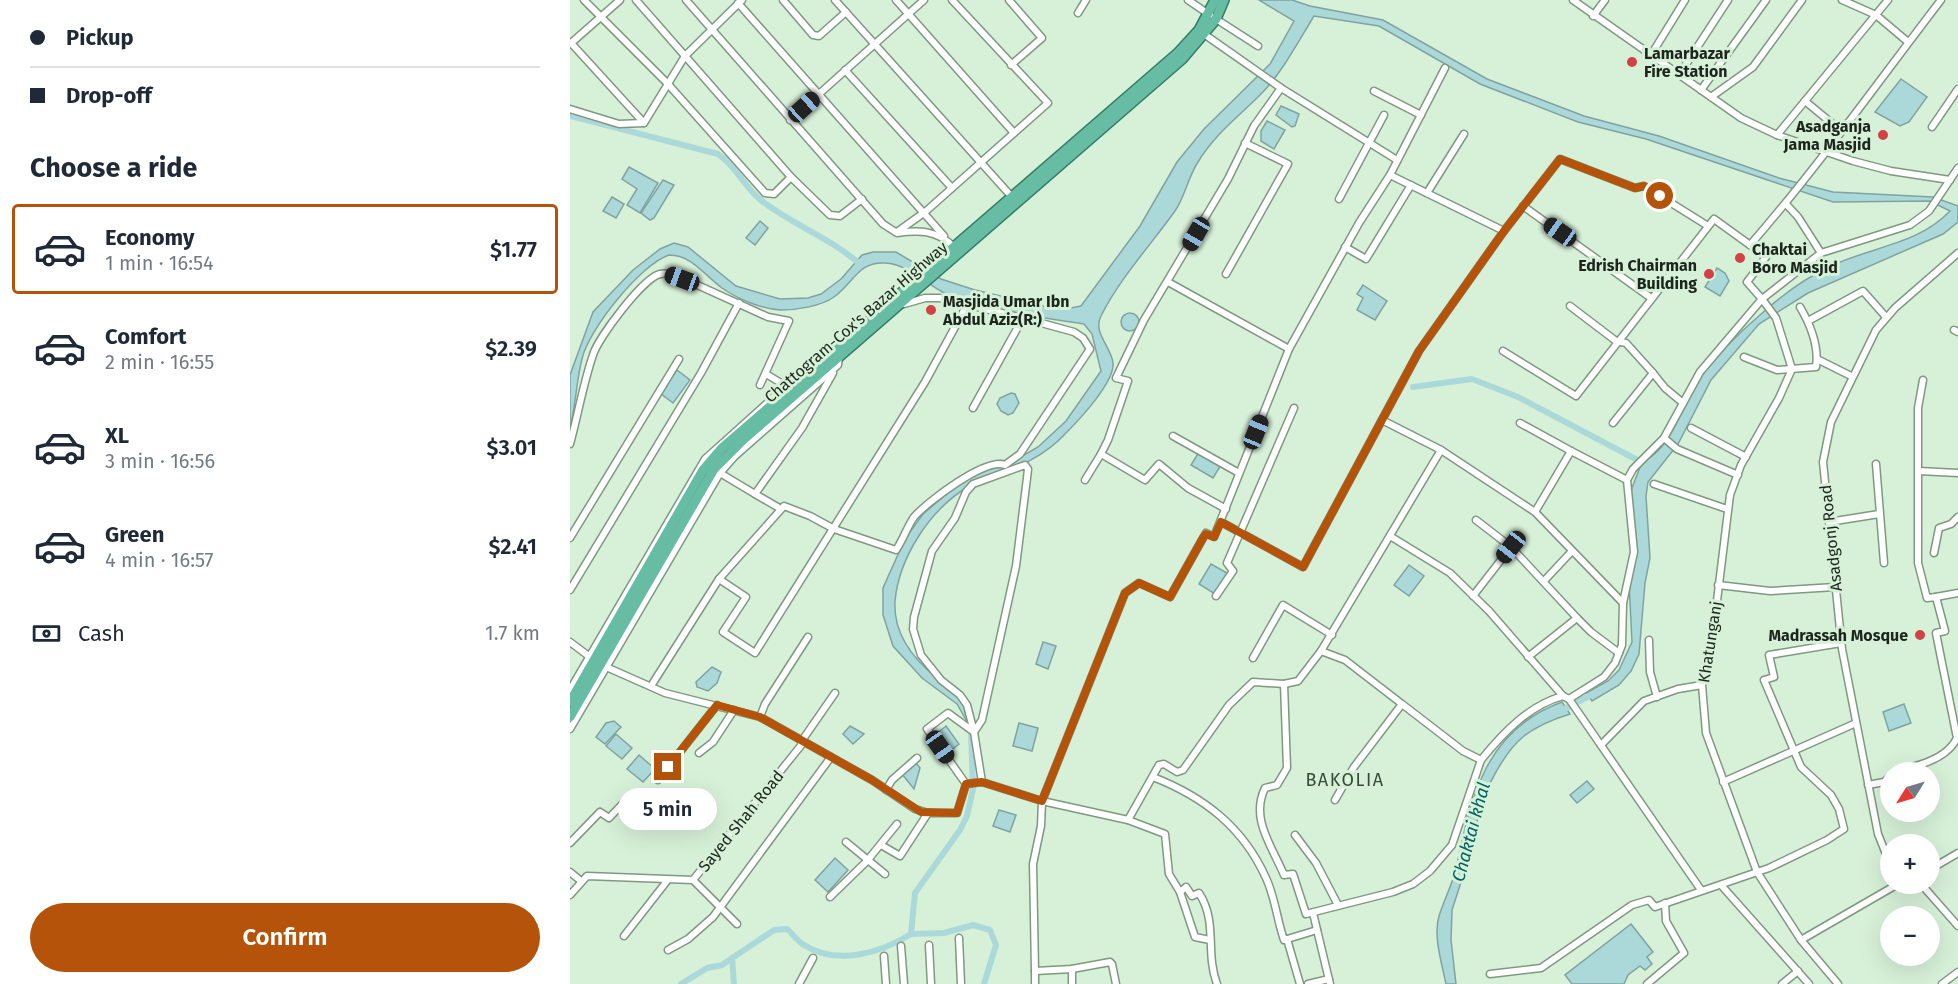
<!DOCTYPE html>
<meta charset="utf-8">
<style>
body{margin:0;font-family:"Fira Sans",sans-serif;background:#f2f2f3;color:#1f2937;height:100vh;display:flex;flex-direction:column;font-size:22px;white-space:nowrap}
*{box-sizing:border-box;margin:0}
p{font-size:20px;color:#747a83}
.icon{flex:none;width:33px;height:33px;fill:none;stroke:currentColor;stroke-width:2;stroke-linecap:round;stroke-linejoin:round}
.map{position:relative;flex:1;overflow:hidden}
.sheet{display:flex;flex-direction:column;background:#fff;width:570px}
.sheet>*{flex:none}
.top-card{display:grid;align-content:center;height:132px;padding:0 30px;background:#fff}
.needle{width:39px;rotate:233deg}
.fabs{position:absolute;left:1310px;top:762px;display:grid;gap:12px}
.fabs a{display:grid;place-items:center;width:60px;height:60px;border-radius:50%;background:#fff;box-shadow:0 6px 24px #0002;font-size:30px}
.end{position:absolute;width:27px;height:27px;margin:-14px;border:8px solid #b45309;background:#fff;box-shadow:0 0 0 3px #fff}
.from{border-radius:50%}
.bubble{position:absolute;height:42px;border-radius:21px;background:#fff;box-shadow:0 6px 24px #0002;font-size:20px;font-weight:600;line-height:42px;text-align:center}
.car{position:absolute;width:18px;height:36px;margin:-18px -9px;border-radius:8px;box-shadow:0 0 4px 2px #0007;background:linear-gradient(#222 24%,#8ab4d8 0 40%,#222 0 76%,#8ab4d8 0 86%,#222 0)}
.top-card b{display:flex;align-items:center;gap:21px;height:57px;font-size:22px}
.top-card b+b{border-top:2px solid #e0e1e3}
.top-card i{width:15px;height:15px;background:#1f2937}
ul{padding:0;list-style:none}
li{display:flex;align-items:center;gap:18px;height:90px;margin:0 12px 9px;padding:0 18px;border:3px solid transparent;border-radius:6px}
li div{flex:1}
li b{display:block;font-size:22px}
li em{font-style:normal;font-weight:600}
li.active{border-color:#b45309}
li>.icon{width:54px;height:54px;stroke-width:1.5}
h2{padding:0 30px;font-size:27px;line-height:72px}
.pay{display:flex;align-items:center;gap:15px;height:66px;padding:0 30px;font-size:22px}
.pay p{margin-inline-start:auto}
.button{display:flex;gap:12px;margin-top:auto;padding:12px 30px}
.button a{flex:1;height:69px;border-radius:36px;background:#b45309;color:#fff;font-size:24px;font-weight:600;line-height:69px;text-align:center}
main{display:flex;flex:1;min-height:0}
.map>svg:first-child{display:block}
.water{fill:#abd9d9;stroke:#80a3a1;stroke-width:1.5}
.lines{fill:none;stroke-linecap:round;stroke-linejoin:round}
.canal{stroke:#abd9d9;stroke-width:6}
.minor-casing{stroke:#809881;stroke-width:9}
.trunk-casing{stroke:#347d66;stroke-width:12}
.minor{stroke:#fff;stroke-width:6}
.trunk{stroke:#67bca4;stroke-width:9}
.route{stroke:#b45309;stroke-width:8}
.poi-dot{fill:#d14245;stroke:#d7f1d8;stroke-width:2}
.labels{text-anchor:middle;dominant-baseline:central;stroke-width:6;stroke-linejoin:round;paint-order:stroke}
.poi-label{font-size:16px;font-weight:bold;fill:#1d261d;stroke:#d7f1d8;text-anchor:start}
.street-label{font-size:16px;fill:#1d261d;stroke:#d7f1d8}
.neighbourhood-label{font-size:18px;letter-spacing:1.5px;fill:#354b37;stroke:#d7f1d8}
.water-label{font-size:18px;font-style:italic;fill:#006464;stroke:#d7f1d8}
</style>
<main>
<section class="sheet">
<div class="top-card">
<b><i class="from"></i>Pickup</b>
<b><i></i>Drop-off</b>
</div>
<h2>Choose a ride</h2>
<ul>
<li class="active"><svg class="icon" aria-label="car" viewBox="0 0 24 24"><path d="M5 17H2v-5l4-1 3-4h7l3 4 3 1v5h-3M9 17h6M6 11h13"/><circle cx="7" cy="17" r="2"/><circle cx="17" cy="17" r="2"/></svg><div><b>Economy</b><p>1 min · 16:54</p></div><em>$1.77</em></li>
<li><svg class="icon" aria-label="car" viewBox="0 0 24 24"><path d="M5 17H2v-5l4-1 3-4h7l3 4 3 1v5h-3M9 17h6M6 11h13"/><circle cx="7" cy="17" r="2"/><circle cx="17" cy="17" r="2"/></svg><div><b>Comfort</b><p>2 min · 16:55</p></div><em>$2.39</em></li>
<li><svg class="icon" aria-label="car" viewBox="0 0 24 24"><path d="M5 17H2v-5l4-1 3-4h7l3 4 3 1v5h-3M9 17h6M6 11h13"/><circle cx="7" cy="17" r="2"/><circle cx="17" cy="17" r="2"/></svg><div><b>XL</b><p>3 min · 16:56</p></div><em>$3.01</em></li>
<li><svg class="icon" aria-label="car" viewBox="0 0 24 24"><path d="M5 17H2v-5l4-1 3-4h7l3 4 3 1v5h-3M9 17h6M6 11h13"/><circle cx="7" cy="17" r="2"/><circle cx="17" cy="17" r="2"/></svg><div><b>Green</b><p>4 min · 16:57</p></div><em>$2.41</em></li>
</ul>
<div class="pay"><svg class="icon" aria-label="cash" viewBox="0 0 24 24"><path d="M3 7h18v10H3z"/><circle cx="12" cy="12" r="2"/></svg>Cash<p>1.7 km</p></div>
<div class="button"><a>Confirm</a></div>
</section>
<div class="map">
<svg width="1388" height="984" viewBox="0 0 1388 984">
<rect width="100%" height="100%" fill="#d7f1d8"/>
<!-- water -->
<g class="water">
<path d="M689,0H722L740,6L813,20L917,79L1014,116L1089,136L1209,178L1263,192L1363,197L1388,206V222L1373,234L1238,293L1189,324L1141,380L1108,444L1078,482L1076,496L1080,558L1075,583L1069,654L1061,671L1049,685L1022,701L1016,693L1038,681L1049,670L1062,642L1059,582L1066,548L1060,493L1072,462C1102,449 1111,407 1128,381C1142,359 1170,332 1190,315C1212,295 1235,278 1261,266C1301,247 1349,244 1380,211L1360,201L1263,202L1076,139L1008,122L910,84L809,26L744,16C728,42 712,73 690,95C668,117 644,135 628,162C618,177 615,197 605,211C580,246 550,278 531,316C522,332 542,348 543,363C545,382 509,420 495,434C475,456 448,467 421,478C413,481 403,484 396,488C359,511 329,558 325,601C323,633 343,659 367,678C377,687 390,695 396,708C398,713 398,720 399,725L387,704L352,678L323,646L313,615V588L335,539L353,514L399,475L449,458L468,447L496,421L531,371L522,334L514,324C472,317 424,313 384,298C361,289 340,264 315,263C288,261 283,284 264,297C251,306 228,310 211,310C191,309 168,299 152,288C134,275 122,255 99,255C71,264 18,330 12,359C6,382 6,405 0,428V375L23,312L63,270L90,249L104,243L118,247L166,286L210,299L238,298L251,294L271,279L292,255L303,252H326L371,279L405,290L473,306L495,309L511,306L570,226L607,162L634,129L700,64L724,21Z"/>
<path d="M1331,79L1357,97L1339,122L1330,126L1305,112Z"/>
<path d="M711,106L729,114L725,126L722,127L706,115Z"/>
<path d="M697,121L715,130L704,149L691,141V131Z"/>
<path d="M59,167L88,183L70,213L57,205L67,189L52,179Z"/>
<path d="M93,180L104,185L84,218L80,220L71,213Z"/>
<path d="M42,197L54,204L46,218L33,211Z"/>
<path d="M190,221L198,228L185,245L176,238Z"/>
<path d="M1147,268L1155,273L1159,281L1150,296L1135,287Z"/>
<path d="M793,285L817,301L805,320L787,310L793,298L787,294Z"/>
<circle cx="560" cy="322" r="9"/>
<path d="M107,370L120,380L103,403L90,393Z"/>
<path d="M441,393L445,394L449,403L443,413L438,415L431,411L427,404L430,398Z"/>
<path d="M629,452L651,465L643,478L621,465Z"/>
<path d="M641,564L657,573L645,594L629,584Z"/>
<path d="M839,565L854,576L839,596L824,585Z"/>
<path d="M473,642L486,646L478,669L466,664Z"/>
<path d="M142,667L151,672L147,683L138,691L127,687L126,682Z"/>
<path d="M992,702L1000,714C984,719 968,725 954,736C933,753 904,805 907,833L882,910L881,940L886,984H876C872,964 863,936 869,916C874,900 882,885 886,869C901,797 915,730 992,702Z"/>
<path d="M1334,704L1341,723L1319,731L1313,712Z"/>
<path d="M44,721L51,727L35,744L26,737L36,723Z"/>
<path d="M449,723L468,728L462,751L443,746Z"/>
<path d="M280,726L294,734L283,744L273,734Z"/>
<path d="M376,726L389,744L379,752L365,735Z"/>
<path d="M46,734L62,748L52,759L36,746Z"/>
<path d="M69,755L85,769L73,782L57,769Z"/>
<path d="M346,763L350,768L344,789L332,774Z"/>
<path d="M1017,781L1024,789L1007,803L1000,795Z"/>
<path d="M87,793L98,803L81,824L69,814Z"/>
<path d="M429,810L446,815L440,832L423,826Z"/>
<path d="M265,858L278,870L258,892L245,880Z"/>
<path d="M1061,924L1083,952L1077,957L1082,964L1075,970L1070,966L1058,975L1054,984H1002L995,975Z"/>
</g>
<g class="lines">
<!-- canal -->
<g class="canal">
<path d="M0,116L148,154C166,166 175,188 192,201C223,225 260,238 290,264"/>
<path d="M843,387L902,379L948,397L1073,463"/>
<path d="M991,711L1019,696"/>
<path d="M341,934L345,893L390,830L397,816L403,789L401,733"/>
<path d="M341,934L374,933L403,925L420,930L426,945L414,984"/>
<path d="M162,958L164,984"/>
<path d="M111,984L137,968L152,965L204,930L217,929C223,934 228,942 234,945C267,966 311,953 341,934"/>
</g>
<defs>
<g id="minor">
<path d="M14,0L97,83L195,193L204,194L221,177"/>
<path d="M66,0L221,177L260,215L270,216L292,199"/>
<path d="M116,0L313,224L327,233C349,230 366,230 383,246"/>
<path d="M213,0L243,35L249,36L276,12"/>
<path d="M265,0L441,196"/>
<path d="M326,0L444,133"/>
<path d="M439,0L472,38L441,65"/>
<path d="M618,0L640,15"/>
<path d="M1003,0L1171,118L1207,135L1283,161L1321,171L1380,180"/>
<path d="M1272,0L1306,15L1338,42"/>
<path d="M168,3L374,236"/>
<path d="M508,13L516,0"/>
<path d="M1023,16L1035,0"/>
<path d="M646,19L688,46"/>
<path d="M634,34L711,88L827,160"/>
<path d="M1,43L74,123"/>
<path d="M0,44L50,0"/>
<path d="M1081,55L1115,0"/>
<path d="M275,70L382,188"/>
<path d="M1109,75L1158,0"/>
<path d="M1131,90L1196,0"/>
<path d="M804,91L851,115"/>
<path d="M1141,97L1183,67L1232,0"/>
<path d="M1235,101L1270,130"/>
<path d="M0,109L49,124L74,123L115,56L172,0"/>
<path d="M220,120L354,0"/>
<path d="M1362,127L1388,89"/>
<path d="M1207,135L1318,0"/>
<path d="M820,175L934,231"/>
<path d="M857,193L894,134"/>
<path d="M769,199L814,115"/>
<path d="M1216,204L1228,217L1251,253"/>
<path d="M953,206L1081,298"/>
<path d="M327,232L355,212L478,103L382,0"/>
<path d="M1180,245L1196,257L1177,282L1192,299L1251,253L1340,225L1359,211L1388,168"/>
<path d="M775,247L796,259L841,185"/>
<path d="M656,274L718,164L675,143"/>
<path d="M598,282L719,349"/>
<path d="M334,304L355,298H370L453,318L504,332L513,338L520,349L450,454L435,465C416,457 357,502 344,517C337,527 333,540 326,550L264,529L240,516L214,506L149,579L176,597L153,632L185,653L355,382L397,305"/>
<path d="M1000,306L1046,341L1056,343L1083,373L1043,423"/>
<path d="M1238,321L1293,291L1316,317"/>
<path d="M1384,330L1388,332"/>
<path d="M933,351L1006,396L1144,219L1180,245C1248,167 1308,82 1371,0"/>
<path d="M1174,357L1207,370L1246,367C1249,347 1240,324 1230,307"/>
<path d="M1247,359L1281,376"/>
<path d="M1083,373L1095,388L1113,403"/>
<path d="M196,374L216,386"/>
<path d="M403,408L453,318"/>
<path d="M812,420L871,450L965,512L1053,603"/>
<path d="M950,423L1001,451L965,512"/>
<path d="M1121,428L1176,457"/>
<path d="M603,436L669,473"/>
<path d="M1094,438L1107,449L1168,475"/>
<path d="M0,444C8,415 13,384 23,355C28,338 73,278 90,274C98,272 105,276 112,278L198,317L219,321L190,385"/>
<path d="M1001,451L1057,480"/>
<path d="M1306,464L1314,563"/>
<path d="M1349,471L1388,473"/>
<path d="M150,473L185,494"/>
<path d="M515,480L531,454"/>
<path d="M1084,484L1157,509"/>
<path d="M211,509L185,494L232,428L263,373"/>
<path d="M656,509L618,488L589,464L575,480L531,454L538,440L558,381L546,378L574,320L658,179L684,126L711,88"/>
<path d="M906,520L941,547L1007,618L958,657"/>
<path d="M651,522L733,567L849,351L934,231L990,159L1065,188L1074,186L1138,226"/>
<path d="M1259,522L1309,514"/>
<path d="M820,536L880,573L919,611L993,696L999,699L1131,890"/>
<path d="M0,538L109,359"/>
<path d="M1364,553L1369,528L1381,524L1388,517"/>
<path d="M974,581L1002,551"/>
<path d="M1148,585L1200,591L1265,587"/>
<path d="M0,590L131,373L169,303"/>
<path d="M646,596L663,571L657,563L724,408"/>
<path d="M903,596L941,547"/>
<path d="M1366,597L1388,593"/>
<path d="M1007,618L1021,632L1049,653"/>
<path d="M1079,640L1080,672L1087,697"/>
<path d="M0,642L20,657"/>
<path d="M751,651L871,450"/>
<path d="M683,658L713,605L762,635"/>
<path d="M34,666L95,693L190,717L302,780L345,809L358,813H387L396,784"/>
<path d="M81,686L149,579"/>
<path d="M0,690L135,459L253,353L263,350"/>
<path d="M999,699L1034,677L1045,663L1052,645L1053,603L1064,552L1057,480L1063,469L1094,438L1130,372L1192,299L1206,318L1222,369L1209,398L1171,465L1160,495L1145,617L1132,685L1136,733L1187,872L1231,940L1268,984"/>
<path d="M190,717L195,704L238,637"/>
<path d="M0,729L150,473L165,456L257,375L268,365L269,357"/>
<path d="M231,742L265,693"/>
<path d="M1031,745L1074,701L1108,689L1132,685"/>
<path d="M129,753L143,742L164,710"/>
<path d="M911,760C932,734 959,705 993,696"/>
<path d="M1332,772L1333,769C1353,765 1378,757 1387,738L1366,633L1375,631L1366,597L1357,598L1348,563V408L1353,380"/>
<path d="M583,777C634,797 673,827 696,878C705,897 707,920 714,940L747,930"/>
<path d="M88,780L147,705"/>
<path d="M1153,782L1286,723"/>
<path d="M396,784L357,729L378,713L404,732L412,720L446,566L457,478L458,469L455,465L403,484L396,492L385,518L362,551L344,617L343,629L351,655L371,680L390,695L397,705L404,732L412,782"/>
<path d="M396,784L412,782L472,801L558,820L589,765L594,764L607,772L613,770L659,705L683,682L714,684"/>
<path d="M1298,785L1314,782L1320,777"/>
<path d="M316,790L322,780L347,758"/>
<path d="M765,800L784,767L832,704L775,660L751,651L728,681L714,684L717,768L707,785L695,788C680,819 702,846 714,875L723,874L736,914L823,892L843,884L860,871L882,845L911,760L893,751L832,704"/>
<path d="M558,820L595,834L599,874L610,892L625,937L640,940"/>
<path d="M725,835L746,863L768,905"/>
<path d="M276,842L315,874"/>
<path d="M0,843L30,812L39,818L60,796"/>
<path d="M311,845L330,856L358,813"/>
<path d="M1320,864L1308,834L1272,649L1253,462L1261,422L1306,330L1325,308L1388,253"/>
<path d="M1359,870L1388,853"/>
<path d="M0,872L11,881"/>
<path d="M123,880L167,924"/>
<path d="M1351,884L1388,926"/>
<path d="M1151,885L1239,984"/>
<path d="M610,892L616,887L622,896L629,893C648,922 635,952 647,984"/>
<path d="M0,895L17,876L123,880L233,743"/>
<path d="M260,897L297,861L327,824"/>
<path d="M743,913L760,984"/>
<path d="M54,936L97,881"/>
<path d="M389,938L391,984"/>
<path d="M717,939L730,984"/>
<path d="M1231,940L1328,884"/>
<path d="M359,945L361,984"/>
<path d="M331,946L334,984"/>
<path d="M98,950L118,939L143,917L261,757"/>
<path d="M314,956L316,984"/>
<path d="M502,969V984"/>
<path d="M920,974L971,968L1062,905L1079,900L1085,907L1199,868L1257,840L1274,829L1269,809L1261,795L1231,767L1194,680L1204,677L1199,655L1271,643"/>
<path d="M229,984L243,958"/>
<path d="M465,984V971"/>
<path d="M546,984L542,964L540,962L502,969L465,971L463,864L471,826L472,801L555,593L569,583L600,597L633,538L636,533L644,537L719,349L789,223L820,175L875,68"/>
<path d="M738,984L759,979"/>
<path d="M1077,984L1114,953L1096,921L1095,903"/>
<path d="M1212,984L1228,971"/>
<path d="M1372,984L1388,972"/>
</g>
<g id="trunk">
<path d="M0,702L133,470L152,448L608,53L629,30L645,0"/>
<path d="M0,717L144,469L173,440L612,59L646,19L654,0"/>
</g>
</defs>
<!-- minor casing -->
<use href="#minor" class="minor-casing"/>
<!-- trunk casing -->
<use href="#trunk" class="trunk-casing"/>
<!-- minor -->
<use href="#minor" class="minor"/>
<!-- trunk -->
<use href="#trunk" class="trunk"/>
</g>
<g class="lines">
<!-- route -->
<path class="route" d="M98,767L147,705L190,717L302,780L351,812L387,813L396,784L412,782L472,801L555,593L569,583L600,597L633,538L636,534L644,537L651,522L733,567L849,351L934,231L990,159L1065,188L1074,186L1090,196"/>
</g>
<!-- markers -->
<g class="poi-dot">
<circle cx="1062" cy="62" r="6"/>
<circle cx="1313" cy="135" r="6"/>
<circle cx="1170" cy="258" r="6"/>
<circle cx="1139" cy="274" r="6"/>
<circle cx="361" cy="310" r="6"/>
<circle cx="1350" cy="635" r="6"/>
</g>
<g class="labels">
<!-- poi labels -->
<g class="poi-label">
<text x="1074" y="53">Lamarbazar<tspan x="1074" dy="18">Fire Station</tspan></text>
<text x="1301" y="126" text-anchor="end">Asadganja<tspan x="1301" dy="18">Jama Masjid</tspan></text>
<text x="1182" y="249">Chaktai<tspan x="1182" dy="18">Boro Masjid</tspan></text>
<text x="1127" y="265" text-anchor="end">Edrish Chairman<tspan x="1127" dy="18">Building</tspan></text>
<text x="373" y="301">Masjida Umar Ibn<tspan x="373" dy="18">Abdul Aziz(R:)</tspan></text>
<text x="1338" y="635" text-anchor="end">Madrassah Mosque</text>
</g>
<!-- street labels -->
<g class="street-label">
<text transform="translate(286 322) rotate(-41)">Chattogram-Cox's Bazar Highway</text>
<text transform="translate(1261 538) rotate(-96)">Asadgonj Road</text>
<text transform="translate(1140 642) rotate(-81)">Khatunganj</text>
<text transform="translate(171 821) rotate(-51)">Sayed Shah Road</text>
</g>
<!-- neighbourhood labels -->
<g class="neighbourhood-label">
<text x="775" y="780">BAKOLIA</text>
</g>
<!-- water labels -->
<g class="water-label">
<text transform="translate(901 832) rotate(-75)">Chaktai khal</text>
</g>
</g>
</svg>
<div class="fabs">
<a><svg class="needle" viewBox="-14 -14 28 28"><path d="M0-13l5 13h-10z" fill="#e53935"/><path d="M0 13l5-13h-10z" fill="#747a83"/></svg></a>
<a>+</a>
<a>−</a>
</div>
<i class="end from" style="left:1090px;top:196px"></i>
<i class="end" style="left:98px;top:767px"></i>
<div class="bubble" style="left:48px;top:788px;width:99px">5 min</div>
<i class="car" style="left:234px;top:107px;rotate:48deg"></i>
<i class="car" style="left:990px;top:232px;rotate:305deg"></i>
<i class="car" style="left:626px;top:234px;rotate:210deg"></i>
<i class="car" style="left:112px;top:279px;rotate:290deg"></i>
<i class="car" style="left:686px;top:432px;rotate:22deg"></i>
<i class="car" style="left:941px;top:547px;rotate:218deg"></i>
<i class="car" style="left:370px;top:747px;rotate:145deg"></i>
</div>
</main>
